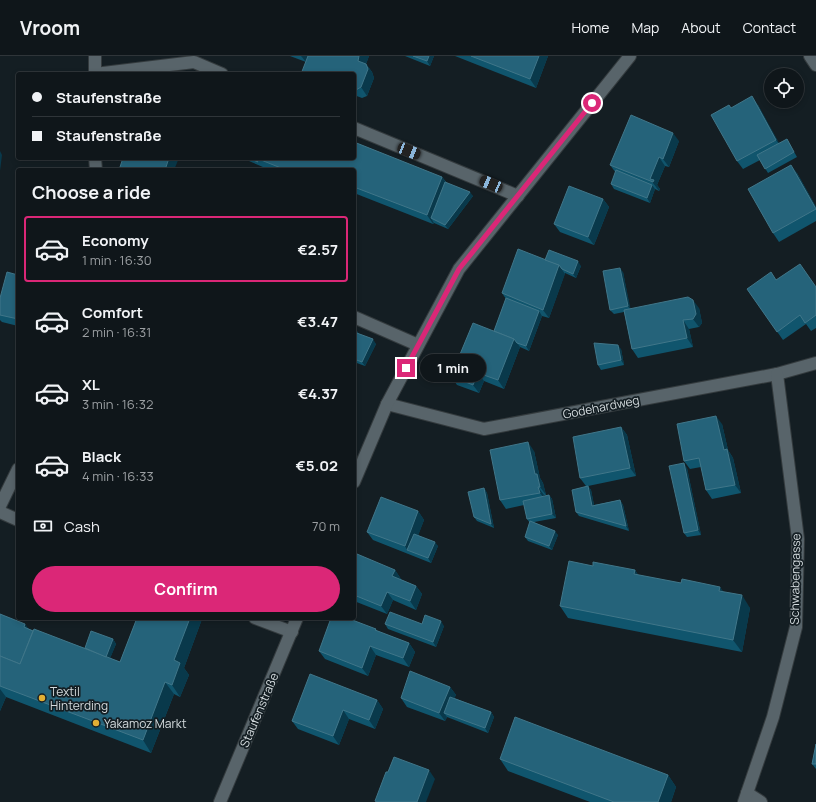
<!DOCTYPE html>
<meta charset="utf-8">
<style>
body{margin:0;font-family:Manrope,sans-serif;background:#181f23;color:#f1f3f6;height:100vh;display:flex;flex-direction:column;font-size:15px;white-space:nowrap}
*{box-sizing:border-box;margin:0}
p{font-size:13px;color:#9b9fa2}
.icon{flex:none;width:22px;height:22px;fill:none;stroke:currentColor;stroke-width:2;stroke-linecap:round;stroke-linejoin:round}
.map{position:relative;flex:1;overflow:hidden}
.side{position:absolute;left:16px;top:112px;width:340px;height:452px;display:flex;flex-direction:column;background:#0f161a;border-radius:4px;box-shadow:0 2px 6px #0003,0 0 0 1px #2f3539}
.side>*{flex:none}
.guide{position:absolute;left:16px;top:16px;width:340px;height:88px;border-radius:4px;box-shadow:0 2px 6px #0003,0 0 0 1px #2f3539;display:grid;align-content:center;height:88px;padding:0 16px;background:#0f161a}
.controls{position:absolute;left:764px;top:12px;display:grid;gap:8px}
.controls a{display:grid;place-items:center;width:40px;height:40px;border-radius:50%;background:#0f161a;box-shadow:0 2px 6px #0003,0 0 0 1px #2f3539;font-size:20px}
.end{position:absolute;width:18px;height:18px;margin:-9px;border:5px solid #db2777;background:#fff;box-shadow:0 0 0 2px #fff}
.from{border-radius:50%}
.bubble{position:absolute;height:28px;border-radius:14px;background:#0f161a;box-shadow:0 2px 6px #0003,0 0 0 1px #2f3539;font-size:13px;font-weight:700;line-height:28px;text-align:center}
.car{position:absolute;width:12px;height:24px;margin:-12px -6px;border-radius:5px;box-shadow:0 0 3px 1px #0007;background:linear-gradient(#222 24%,#8ab4d8 0 40%,#222 0 76%,#8ab4d8 0 86%,#222 0)}
.guide b{display:flex;align-items:center;gap:14px;height:38px;font-size:15px}
.guide b+b{border-top:1px solid #2f3539}
.guide i{width:10px;height:10px;background:#f1f3f6}
ul{padding:0;list-style:none}
li{display:flex;align-items:center;gap:12px;height:66px;margin:0 8px 6px;padding:0 8px;border:2px solid transparent;border-radius:4px}
li div{flex:1}
li b{display:block;font-size:15px}
li em{font-style:normal;font-weight:700}
li.current{border-color:#db2777}
li>.icon{width:36px;height:36px;stroke-width:1.5}
h2{padding:0 16px;font-size:18px;line-height:48px}
.pay{display:flex;align-items:center;gap:10px;height:44px;padding:0 16px;font-size:15px}
.pay p{margin-inline-start:auto}
.primary-button{display:flex;gap:8px;margin-top:auto;padding:8px 16px}
.primary-button a{flex:1;height:46px;border-radius:24px;background:#db2777;color:#fff;font-size:16px;font-weight:700;line-height:46px;text-align:center}
header{display:flex;align-items:center;gap:24px;box-sizing:border-box;height:56px;padding:0 20px;background:#0f161a;border-bottom:1px solid #2f3539}
header strong{font-size:19px}
nav{display:flex;gap:22px;margin-inline-start:auto;font-size:14px}
.map>svg:first-child{display:block}
.lines{fill:none;stroke-linecap:round;stroke-linejoin:round}
.minor-casing{stroke:#343b3e;stroke-width:14}
.minor{stroke:#58646a;stroke-width:12}
.wall{fill:#10556d}
.shaded-wall{fill:#09394b}
.building{fill:#25637a;stroke:#407689}
.route{stroke:#db2777;stroke-width:5}
.poi-dot{fill:#e2af34;stroke:#141e23;stroke-width:1.5}
.labels{text-anchor:middle;dominant-baseline:central;stroke-width:3.5;stroke-linejoin:round;paint-order:stroke}
.street-label{font-size:12px;fill:#d4dbde;stroke:#141e23}
.poi-label{font-size:12px;fill:#d4dbde;stroke:#141e23;text-anchor:start}
</style>
<header>
<strong>Vroom</strong>
<nav><a>Home</a><a>Map</a><a>About</a><a>Contact</a></nav>
</header>
<div class="map">
<svg width="816" height="746" viewBox="0 0 816 746">
<rect width="100%" height="100%" fill="#141e23"/>
<g class="lines">
<defs>
<g id="minor">
<path d="M810,0L816,9"/>
<path d="M95,18L194,6L222,18"/>
<path d="M95,18V0"/>
<path d="M354,72L518,140"/>
<path d="M95,102L96,114"/>
<path d="M354,261L418,289"/>
<path d="M387,348L484,373L777,318L816,307"/>
<path d="M354,426L387,348L459,213L630,0"/>
<path d="M0,450L18,413"/>
<path d="M0,456L18,464"/>
<path d="M255,562L292,576"/>
<path d="M747,737L761,746"/>
<path d="M220,746L297,562"/>
<path d="M744,746L773,661L796,571L798,483L777,318"/>
</g>
</defs>
<!-- minor casing -->
<use href="#minor" class="minor-casing"/>
<!-- minor -->
<use href="#minor" class="minor"/>
</g>
<!-- wall -->
<g class="wall">
<path d="M290,0H369L366,8L372,16L374,22L367,40L362,42L354,39V18L306,6Z"/>
<path d="M405,0H434L430,10Z"/>
<path d="M455,0H548L536,32Z"/>
<path d="M729,49L731,52L758,49L779,88L787,83L797,101L768,117L760,104L743,113L737,105Z"/>
<path d="M679,85L669,111L665,110L657,129L660,133L659,135L655,133L650,147L614,133L611,128L616,117L610,109Z"/>
<path d="M246,102H354L442,121L447,127L473,140L448,173L434,167L433,168L354,137V114H270L249,105Z"/>
<path d="M797,117L816,151V165L779,186L773,177Z"/>
<path d="M603,143L609,151L594,189L560,176L554,168Z"/>
<path d="M545,204L581,210L576,222L565,217L549,262L542,260L529,295L520,291L504,333L484,325L479,337L457,329L451,320L494,275L506,243L502,237Z"/>
<path d="M623,216L630,253L699,252L702,267L699,271L689,273L693,291L638,302L632,293L624,256L614,258L610,254Z"/>
<path d="M18,219V270L2,266L0,264V242Z"/>
<path d="M776,224L816,231V272L811,275L806,268L783,284L747,233Z"/>
<path d="M354,271L359,278L376,288L365,310L354,306Z"/>
<path d="M621,293L624,309L601,314L598,309Z"/>
<path d="M722,368L728,394L733,402L741,437L712,443L706,434L701,411L690,413L684,405Z"/>
<path d="M621,371L627,379L636,420L588,430L591,434L594,449L620,444L623,449L629,475L579,460L576,456L586,430L580,422Z"/>
<path d="M534,395L540,422L543,427L546,439H544V440L549,439L552,443L556,462L534,466L558,479L552,494L528,485L525,481L530,467L527,463L524,449L506,453L500,444Z"/>
<path d="M687,412L701,479L687,481L684,477Z"/>
<path d="M484,432L487,437L494,472L477,465L474,461Z"/>
<path d="M418,455L424,464L418,479L438,490L431,507L373,484L367,476Z"/>
<path d="M354,505L395,514L401,523H400L416,530L422,538L416,554L393,544L387,558L354,545Z"/>
<path d="M593,510L635,514L638,519L724,536L750,552L742,596L568,562L560,550Z"/>
<path d="M0,558L29,573L85,592L113,583L116,588L110,602L120,606L137,562H202V563L184,612L189,619L180,641L174,638L151,697L6,641L0,655Z"/>
<path d="M385,568H422L444,570L436,591L388,573Z"/>
<path d="M376,573L377,575L409,587L415,596L409,611L376,599L368,620L325,603L319,595Z"/>
<path d="M450,631L456,639L454,642L491,656L494,661L488,677L447,661L445,665L407,651L401,642Z"/>
<path d="M377,644L383,653L375,673L349,663L339,689L298,673L292,665Z"/>
<path d="M816,688V713L812,708Z"/>
<path d="M500,703L668,719L676,731L671,746H590L508,715Z"/>
</g>
<!-- shaded-wall -->
<g class="shaded-wall">
<path d="M301,0H307L308,1L306,6Z"/>
<path d="M359,0H369L366,8L372,16L374,22L367,40L361,31L358,5Z"/>
<path d="M429,0H434L430,10L427,5Z"/>
<path d="M539,0H548L536,32L530,23Z"/>
<path d="M752,40L758,49L782,92L776,84Z"/>
<path d="M673,77L679,85L669,111L663,103Z"/>
<path d="M0,95L2,99L0,115Z"/>
<path d="M659,101L665,110L657,129L660,133L659,135L650,123Z"/>
<path d="M169,102H179L174,114H165Z"/>
<path d="M791,109L797,117L816,151V153Z"/>
<path d="M442,121L448,129L431,162L434,167L433,168L427,159Z"/>
<path d="M652,129L655,133L650,147L647,142Z"/>
<path d="M470,136L473,140L448,173L445,169Z"/>
<path d="M603,143L609,151L594,189L588,181Z"/>
<path d="M578,205L581,210L576,222L573,218Z"/>
<path d="M559,209L565,218L549,262L543,254Z"/>
<path d="M620,212L623,216L631,255L628,250Z"/>
<path d="M693,244L699,252L702,267L699,271L693,263Z"/>
<path d="M539,255L542,260L529,295L526,290Z"/>
<path d="M683,264L689,273L693,291L687,282Z"/>
<path d="M354,271L359,278L354,290Z"/>
<path d="M373,283L376,288L365,310L362,306Z"/>
<path d="M514,283L520,291L504,333L498,324Z"/>
<path d="M618,289L621,293L624,309L621,304Z"/>
<path d="M478,317L484,325L479,337L473,329Z"/>
<path d="M716,360L722,368L728,394L733,402L741,437L735,429L724,394Z"/>
<path d="M621,371L627,379L636,420L630,412Z"/>
<path d="M528,386L534,395L540,422L543,427L546,439L540,431L535,418Z"/>
<path d="M684,407L687,412L701,479L698,474Z"/>
<path d="M588,430L591,434L595,454L592,450Z"/>
<path d="M538,431L544,439L546,445L540,437Z"/>
<path d="M484,432L487,437L494,472L491,468Z"/>
<path d="M549,439L552,443L556,462L552,458Z"/>
<path d="M620,444L623,449L629,475L626,470Z"/>
<path d="M418,455L424,464L412,496L407,494L405,490Z"/>
<path d="M555,475L558,479L552,494L549,490Z"/>
<path d="M435,486L438,490L431,507L428,502Z"/>
<path d="M395,514L401,523L398,529L392,520Z"/>
<path d="M635,514L643,526L634,518Z"/>
<path d="M416,530L422,538L416,554L410,545Z"/>
<path d="M720,531L729,543L719,535Z"/>
<path d="M387,536L393,544L387,558L381,550Z"/>
<path d="M742,539L750,552L742,596L733,584Z"/>
<path d="M190,562H202V563L184,612L189,619L180,641L172,629L174,604Z"/>
<path d="M441,565L444,570L436,591L433,586Z"/>
<path d="M25,568L31,576L24,571Z"/>
<path d="M113,583L116,588L107,610L104,606Z"/>
<path d="M409,587L415,596L409,611L403,602Z"/>
<path d="M370,590L376,599L368,620L362,612Z"/>
<path d="M165,626L174,638L151,697L143,684Z"/>
<path d="M450,631L456,639L448,658L444,657L447,661L445,665L439,657Z"/>
<path d="M0,633L6,641L0,655Z"/>
<path d="M377,644L383,653L375,673L369,664Z"/>
<path d="M343,654L349,663L339,689L333,680Z"/>
<path d="M491,656L494,661L488,677L485,672Z"/>
<path d="M429,714L435,723L426,746H417Z"/>
<path d="M668,719L676,731L671,746H658Z"/>
</g>
<!-- building -->
<g class="building">
<path d="M308,0H359L358,5L366,8L368,13L361,31L356,34L354,33V18H301Z"/>
<path d="M413,0H429L427,5Z"/>
<path d="M471,0H539L530,23Z"/>
<path d="M752,40L776,84L737,105L711,59L729,49L731,52Z"/>
<path d="M631,59L673,77L663,103L659,101L650,123L654,124L653,126L610,109Z"/>
<path d="M787,83L794,96L765,113L757,99Z"/>
<path d="M354,86L442,121L427,159L354,131V114H286L256,102H354Z"/>
<path d="M123,102H169L165,114H119Z"/>
<path d="M248,102H255L258,106Z"/>
<path d="M791,109L816,153L773,177L748,133Z"/>
<path d="M616,114L652,129L647,142L611,128Z"/>
<path d="M445,126L470,136L445,169L431,162Z"/>
<path d="M569,130L603,143L588,181L554,168Z"/>
<path d="M518,193L559,209L543,254L502,237Z"/>
<path d="M549,194L578,205L573,218L562,213L559,209L545,204Z"/>
<path d="M800,208L816,231V259L805,267L800,259L777,276L747,233L771,216L776,224Z"/>
<path d="M620,212L628,250L610,254L603,215Z"/>
<path d="M7,216L18,219V263L0,259V242Z"/>
<path d="M688,241L693,244L696,258L693,263L683,264L687,282L632,293L624,254Z"/>
<path d="M506,242L539,255L526,290L517,287L514,283L494,275Z"/>
<path d="M473,267L514,283L498,324L478,317L473,329L451,320Z"/>
<path d="M354,276L373,283L362,306L354,303Z"/>
<path d="M594,287L618,289L621,304L598,309Z"/>
<path d="M716,360L724,394L727,393L735,429L706,434L699,402L684,405L677,368Z"/>
<path d="M621,371L630,412L580,422L573,381Z"/>
<path d="M528,386L535,418H537L540,431H538L540,437L500,444L490,394Z"/>
<path d="M684,407L698,474L684,477L669,410Z"/>
<path d="M588,430L592,450L620,444L626,470L576,456L572,434Z"/>
<path d="M484,432L491,468L474,461L468,436Z"/>
<path d="M549,439L552,458L527,463L523,445Z"/>
<path d="M381,441L418,455L405,490L367,476Z"/>
<path d="M530,465L555,475L549,490L525,481Z"/>
<path d="M414,478L435,486L428,502L407,494Z"/>
<path d="M357,498L395,514L392,520L416,530L410,545L387,536L381,550L354,539V505Z"/>
<path d="M569,505L593,510V506L635,514L634,518L681,527L682,523L720,531L719,535L742,539L733,584L560,550Z"/>
<path d="M390,556L422,568L425,559L441,565L433,586L385,568Z"/>
<path d="M0,558L25,568L24,571L33,575L20,608L0,600Z"/>
<path d="M137,562H190L174,604L180,607L172,629L165,626L143,684L0,630V600L20,608L34,573L120,606Z"/>
<path d="M331,562H347L376,573L375,574L409,587L403,602L370,590L362,612L319,595Z"/>
<path d="M91,575L113,583L106,601L85,592Z"/>
<path d="M410,615L450,631L439,657L401,642Z"/>
<path d="M310,618L377,644L369,664L343,654L333,680L292,665Z"/>
<path d="M450,641L491,656L485,672L444,657Z"/>
<path d="M515,661L668,719L658,746H614L500,703Z"/>
<path d="M816,688V708H812Z"/>
<path d="M394,701L429,714L417,746H377L375,745L386,716H388Z"/>
</g>
<g class="lines">
<!-- route -->
<path class="route" d="M406,312L459,213L592,47"/>
</g>
<!-- markers -->
<g class="poi-dot">
<circle cx="42" cy="642" r="4"/>
<circle cx="96" cy="667" r="4"/>
</g>
<g class="labels">
<!-- street labels -->
<g class="street-label">
<text transform="translate(601 351) rotate(-11)">Godehardweg</text>
<text transform="translate(795 523) rotate(-89)">Schwabengasse</text>
<text transform="translate(259 654) rotate(-67)">Staufenstraße</text>
</g>
<!-- poi labels -->
<g class="poi-label">
<text x="50" y="635">Textil<tspan x="50" dy="14">Hinterding</tspan></text>
<text x="104" y="667">Yakamoz Markt</text>
</g>
</g>
</svg>
<div class="controls">
<a><svg class="icon" aria-label="locate" viewBox="0 0 24 24"><circle cx="12" cy="12" r="6"/><path d="M12 2v4M12 18v4M2 12h4M18 12h4"/></svg></a>
</div>
<i class="end from" style="left:592px;top:47px"></i>
<i class="end" style="left:406px;top:312px"></i>
<div class="bubble" style="left:420px;top:298px;width:66px">1 min</div>
<i class="car" style="left:409px;top:95px;rotate:112deg"></i>
<i class="car" style="left:491px;top:128px;rotate:293deg"></i>
<div class="guide">
<b><i class="from"></i>Staufenstraße</b>
<b><i></i>Staufenstraße</b>
</div>
<section class="side">
<h2>Choose a ride</h2>
<ul>
<li class="current"><svg class="icon" aria-label="car" viewBox="0 0 24 24"><path d="M5 17H2v-5l4-1 3-4h7l3 4 3 1v5h-3M9 17h6M6 11h13"/><circle cx="7" cy="17" r="2"/><circle cx="17" cy="17" r="2"/></svg><div><b>Economy</b><p>1 min · 16:30</p></div><em>€2.57</em></li>
<li><svg class="icon" aria-label="car" viewBox="0 0 24 24"><path d="M5 17H2v-5l4-1 3-4h7l3 4 3 1v5h-3M9 17h6M6 11h13"/><circle cx="7" cy="17" r="2"/><circle cx="17" cy="17" r="2"/></svg><div><b>Comfort</b><p>2 min · 16:31</p></div><em>€3.47</em></li>
<li><svg class="icon" aria-label="car" viewBox="0 0 24 24"><path d="M5 17H2v-5l4-1 3-4h7l3 4 3 1v5h-3M9 17h6M6 11h13"/><circle cx="7" cy="17" r="2"/><circle cx="17" cy="17" r="2"/></svg><div><b>XL</b><p>3 min · 16:32</p></div><em>€4.37</em></li>
<li><svg class="icon" aria-label="car" viewBox="0 0 24 24"><path d="M5 17H2v-5l4-1 3-4h7l3 4 3 1v5h-3M9 17h6M6 11h13"/><circle cx="7" cy="17" r="2"/><circle cx="17" cy="17" r="2"/></svg><div><b>Black</b><p>4 min · 16:33</p></div><em>€5.02</em></li>
</ul>
<div class="pay"><svg class="icon" aria-label="cash" viewBox="0 0 24 24"><path d="M3 7h18v10H3z"/><circle cx="12" cy="12" r="2"/></svg>Cash<p>70 m</p></div>
<div class="primary-button"><a>Confirm</a></div>
</section>
</div>
